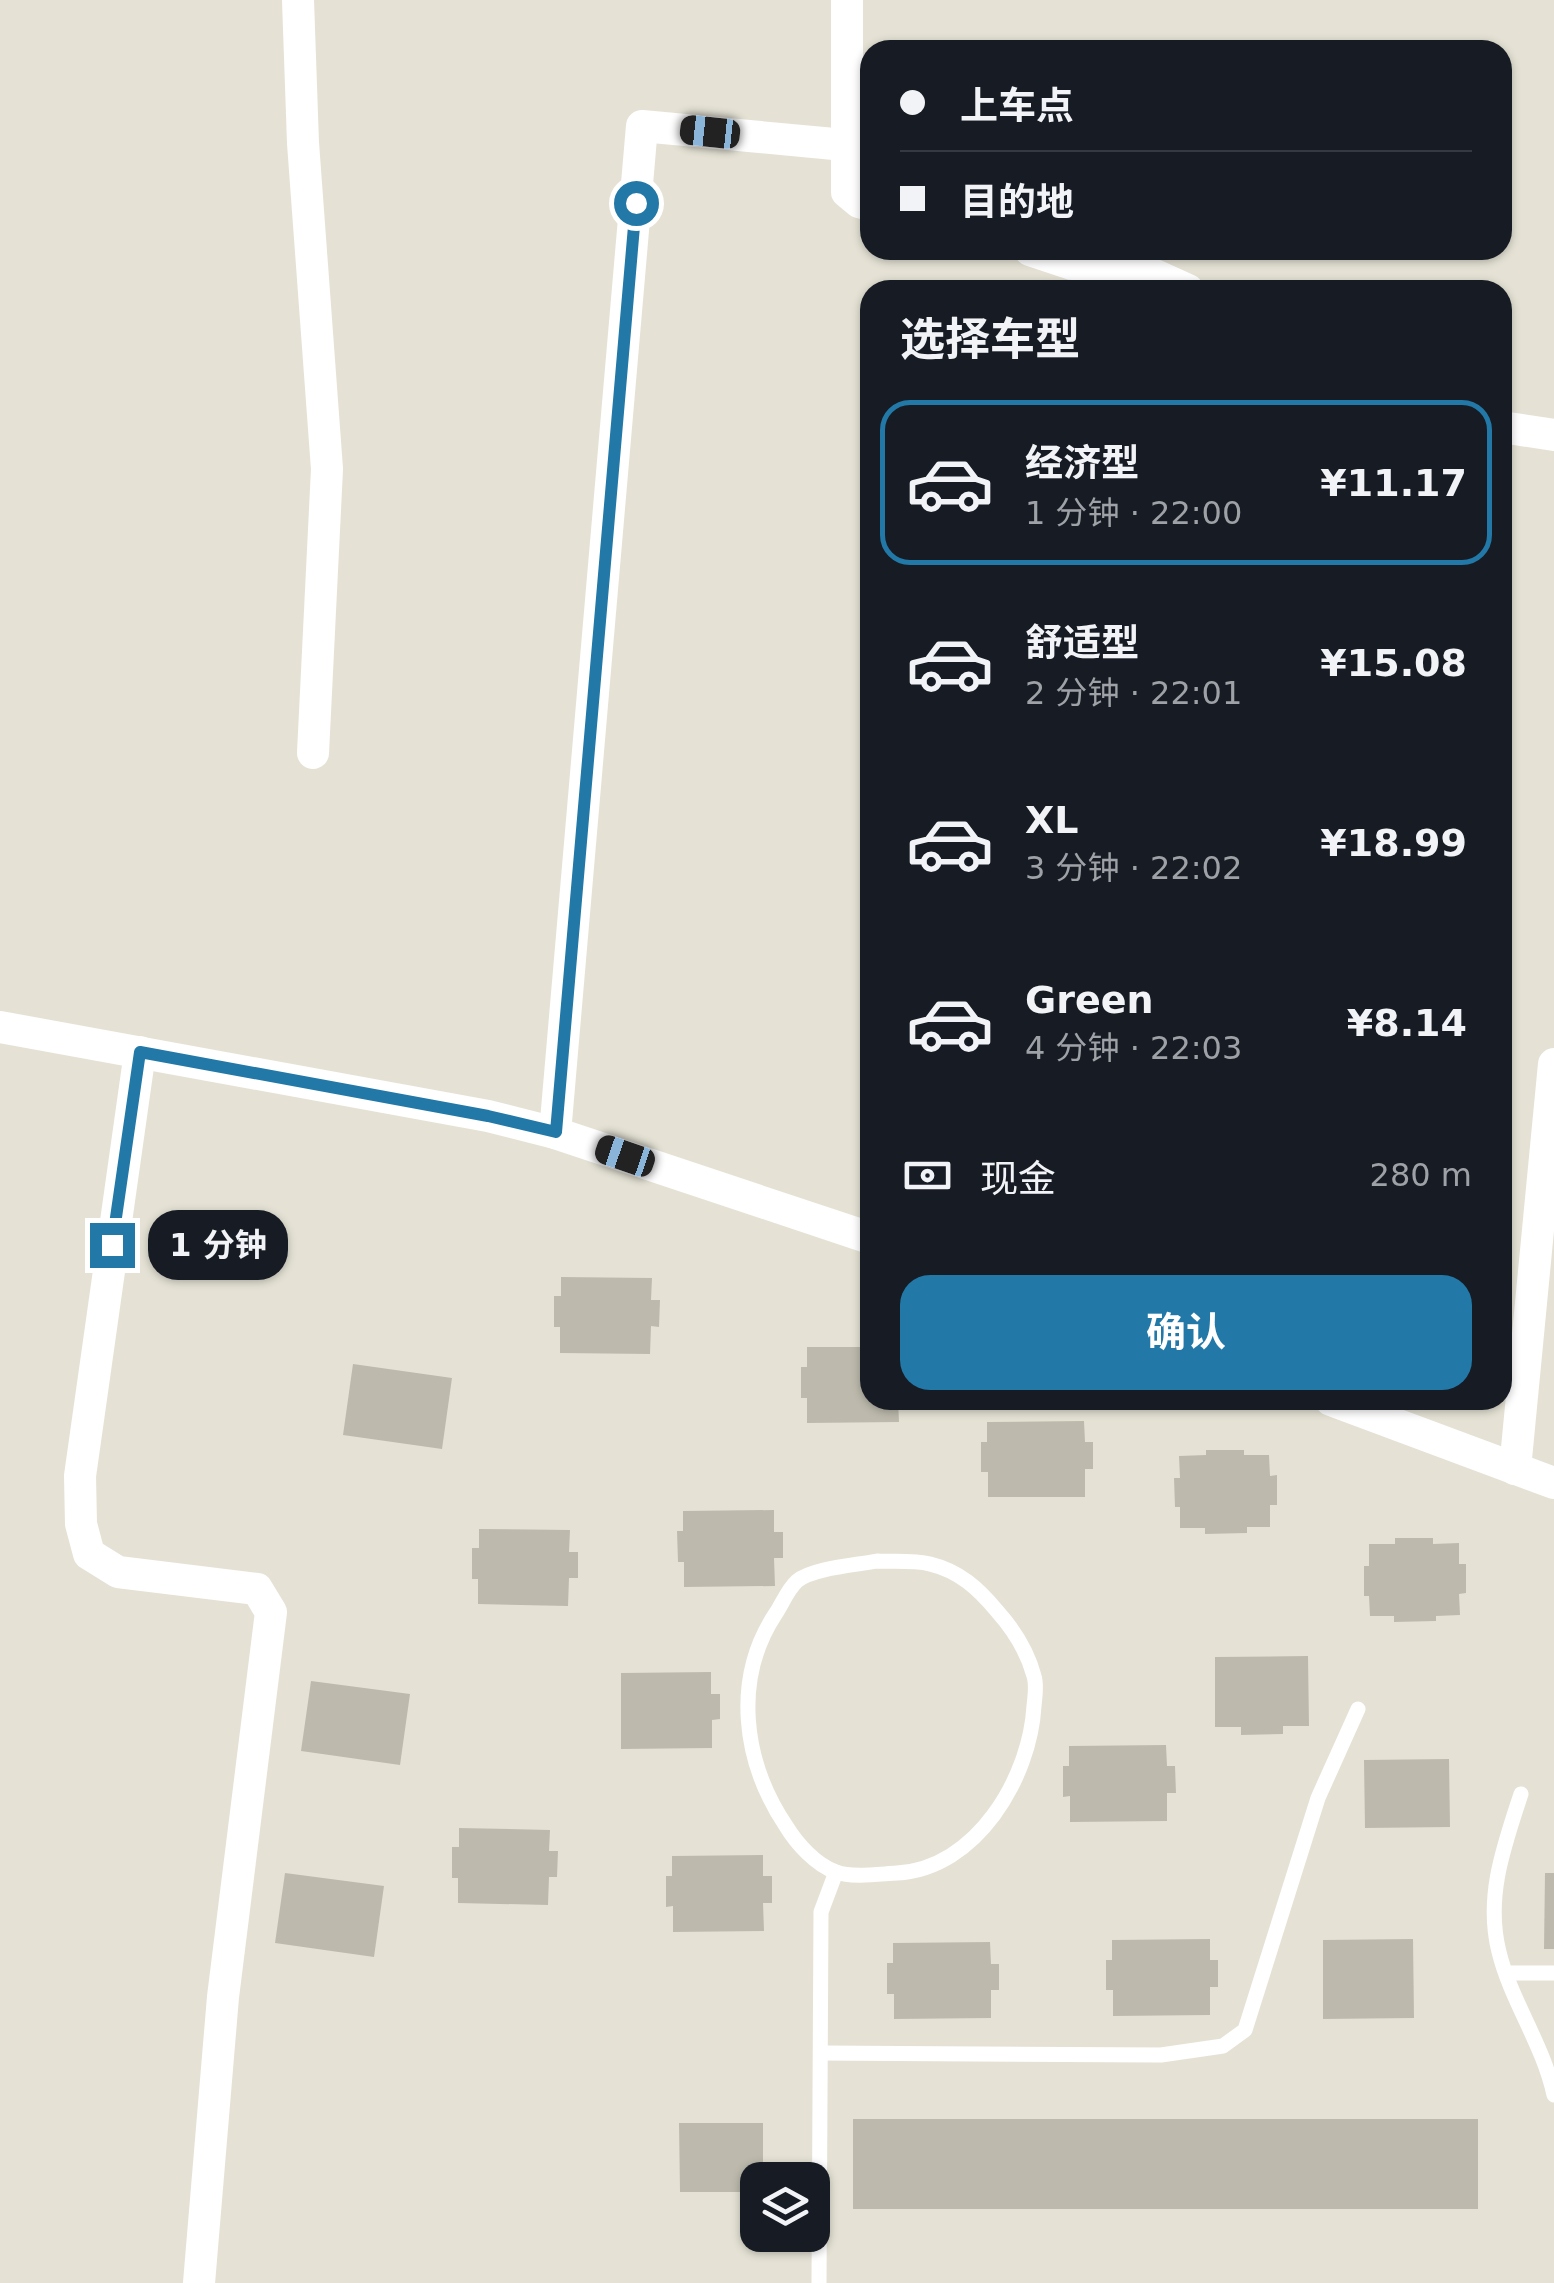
<!DOCTYPE html>
<html lang="zh">
<meta charset="utf-8">
<style>
body{margin:0;font-family:"DejaVu Sans","Noto Sans SC",sans-serif;background:#20242c;color:#f1f3f6;height:100vh;display:flex;flex-direction:column;font-size:38px;white-space:nowrap}
*{box-sizing:border-box;margin:0}
p{font-size:32px;color:#9ea1a6}
.icon{flex:none;width:55px;height:55px;fill:none;stroke:currentColor;stroke-width:2;stroke-linecap:round;stroke-linejoin:round}
.map{position:relative;flex:1;overflow:hidden}
.sheet{position:absolute;left:860px;top:280px;width:652px;height:1130px;display:flex;flex-direction:column;background:#171b24;border-radius:30px;box-shadow:0 2px 8px #0004}
.sheet>*{flex:none}
.top-card{position:absolute;left:860px;top:40px;width:652px;height:220px;border-radius:30px;box-shadow:0 2px 8px #0004;display:grid;align-content:center;height:220px;padding:0 40px;background:#171b24}
.controls{position:absolute;left:740px;top:2162px;display:grid;gap:20px}
.controls a{display:grid;place-items:center;width:90px;height:90px;border-radius:20px;background:#171b24;box-shadow:0 2px 8px #0004;font-size:50px}
.end{position:absolute;width:45px;height:45px;margin:-22px;border:12px solid #2279a8;background:#fff;box-shadow:0 0 0 5px #fff}
.from{border-radius:50%}
.bubble{position:absolute;height:70px;border-radius:30px;background:#171b24;box-shadow:0 2px 8px #0004;font-size:32px;font-weight:700;line-height:70px;text-align:center}
.car{position:absolute;width:30px;height:60px;margin:-30px -15px;border-radius:12px;box-shadow:0 0 8px 2px #0007;background:linear-gradient(#222 24%,#8ab4d8 0 40%,#222 0 76%,#8ab4d8 0 86%,#222 0)}
.top-card b{display:flex;align-items:center;gap:35px;height:95px;font-size:38px}
.top-card b+b{border-top:2px solid #363941}
.top-card i{width:25px;height:25px;background:#f1f3f6}
ul{padding:0;list-style:none}
li{display:flex;align-items:center;gap:30px;height:165px;margin:0 20px 15px;padding:0 20px;border:5px solid transparent;border-radius:30px}
li div{flex:1}
li b{display:block;font-size:38px}
li em{font-style:normal;font-weight:700}
li.selected{border-color:#2279a8}
li>.icon{width:90px;height:90px;stroke-width:1.5}
h2{padding:0 40px;font-size:45px;line-height:120px}
.pay{display:flex;align-items:center;gap:25px;height:110px;padding:0 40px;font-size:38px}
.pay p{margin-inline-start:auto}
.primary-button{display:flex;gap:20px;margin-top:auto;padding:20px 40px}
.primary-button a{flex:1;height:115px;border-radius:30px;background:#2279a8;color:#fff;font-size:40px;font-weight:700;line-height:115px;text-align:center}
.map>svg:first-child{display:block}
.building{fill:#bdbaad}
.lines{fill:none;stroke-linecap:round;stroke-linejoin:round}
.service{stroke:#fff;stroke-width:15}
.minor{stroke:#fff;stroke-width:32}
.route{stroke:#2279a8;stroke-width:12}
</style>
<div class="map">
<svg width="1554" height="2283" viewBox="0 0 1554 2283">
<rect width="100%" height="100%" fill="#e5e2d5"/>
<!-- building -->
<g class="building">
<path d="M561,1277L652,1278L651,1300H660L659,1327L651,1326L650,1354L560,1353V1327H554V1296H561Z"/>
<path d="M807,1347H870V1400H898L899,1422L807,1423V1398H801V1367H807Z"/>
<path d="M353,1364L452,1378L442,1449L343,1435Z"/>
<path d="M1084,1421L1085,1442H1093V1469H1085V1497H988V1472H981V1442H987V1422Z"/>
<path d="M1206,1450H1244V1455H1269L1270,1476L1277,1475V1505H1270V1527H1247V1533L1205,1534V1528H1180V1507H1175L1174,1478H1180L1179,1456L1206,1455Z"/>
<path d="M774,1510V1532H783V1558H774L775,1586L684,1587V1562H678L677,1531H683V1511Z"/>
<path d="M479,1529L570,1530L569,1552H578V1578H569L568,1606L478,1604V1579H472V1548H479Z"/>
<path d="M1395,1538H1433V1544L1459,1543V1564H1466V1593L1459,1594L1460,1615L1436,1616V1621L1394,1622V1616H1370L1369,1596H1364V1566H1369V1544H1395Z"/>
<path d="M1308,1656L1309,1726H1283V1734L1241,1735V1727H1215V1657Z"/>
<path d="M711,1672V1694H720V1719L712,1720V1748L621,1749V1673Z"/>
<path d="M311,1681L410,1694L400,1765L301,1751Z"/>
<path d="M1166,1745L1167,1766H1175L1176,1793H1167V1821L1070,1822V1796L1063,1797V1766H1069V1746Z"/>
<path d="M1449,1759L1450,1827L1365,1828L1364,1760Z"/>
<path d="M459,1828L550,1830L549,1851H558L557,1877H549L548,1905L458,1903V1878H452V1847H459Z"/>
<path d="M763,1855V1876H772V1903H763L764,1931L673,1932V1906L666,1907V1876H672V1856Z"/>
<path d="M285,1873L384,1886L374,1957L275,1943Z"/>
<path d="M1545,1873H1554V1949H1544Z"/>
<path d="M1210,1939V1960H1218V1987H1210V2015L1113,2016V1990H1106V1960H1112V1940Z"/>
<path d="M1413,1939L1414,2018L1323,2019V1940Z"/>
<path d="M990,1942L991,1964H999V1990H991V2018L894,2019V1994H887V1963H893V1943Z"/>
<rect x="853" y="2119" width="625" height="90"/>
<path d="M679,2123H763V2180H758V2192H680Z"/>
</g>
<g class="lines">
<!-- service -->
<g class="service">
<path d="M877,1561C894,1562 914,1560 930,1564C959,1571 978,1588 997,1611C1014,1630 1027,1650 1034,1676C1037,1685 1035,1696 1034,1706C1030,1778 976,1869 897,1873C879,1874 852,1878 836,1872C816,1865 797,1844 786,1826C743,1762 732,1679 776,1613C782,1604 788,1589 797,1581C812,1568 857,1565 877,1561Z"/>
<path d="M1521,1794C1504,1846 1485,1897 1499,1952C1511,2001 1543,2044 1554,2095"/>
<path d="M1507,1973H1554"/>
<path d="M821,2053L1161,2055L1223,2046L1245,2030L1318,1798L1358,1709"/>
<path d="M819,2283L821,1912L836,1872"/>
</g>
<!-- minor -->
<g class="minor">
<path d="M298,0L303,143L327,469L313,753"/>
<path d="M847,0V192L859,202L870,205"/>
<path d="M1030,250L1072,264L1155,275L1188,290"/>
<path d="M1502,427L1554,435"/>
<path d="M0,1027L488,1116L555,1133L870,1238"/>
<path d="M140,1052L80,1476L81,1524L89,1554L118,1572L257,1589L271,1612L223,1997L199,2283"/>
<path d="M555,1133L642,126L845,145"/>
<path d="M1331,1400L1554,1483"/>
<path d="M1515,1469L1554,1064"/>
</g>
</g>
<g class="lines">
<!-- route -->
<path class="route" d="M112,1245L140,1052L488,1116L556,1132L636,203"/>
</g>
</svg>
<div class="controls">
<a><svg class="icon" aria-label="layers" viewBox="0 0 24 24"><path d="M12 4l9 5-9 5-9-5zM3 14l9 5 9-5"/></svg></a>
</div>
<i class="end from" style="left:636px;top:203px"></i>
<i class="end" style="left:112px;top:1245px"></i>
<div class="bubble" style="left:148px;top:1210px;width:140px">1 分钟</div>
<i class="car" style="left:710px;top:132px;rotate:276deg"></i>
<i class="car" style="left:625px;top:1156px;rotate:289deg"></i>
<div class="top-card">
<b><i class="from"></i>上车点</b>
<b><i></i>目的地</b>
</div>
<section class="sheet">
<h2>选择车型</h2>
<ul>
<li class="selected"><svg class="icon" aria-label="car" viewBox="0 0 24 24"><path d="M5 17H2v-5l4-1 3-4h7l3 4 3 1v5h-3M9 17h6M6 11h13"/><circle cx="7" cy="17" r="2"/><circle cx="17" cy="17" r="2"/></svg><div><b>经济型</b><p>1 分钟 · 22:00</p></div><em>¥11.17</em></li>
<li><svg class="icon" aria-label="car" viewBox="0 0 24 24"><path d="M5 17H2v-5l4-1 3-4h7l3 4 3 1v5h-3M9 17h6M6 11h13"/><circle cx="7" cy="17" r="2"/><circle cx="17" cy="17" r="2"/></svg><div><b>舒适型</b><p>2 分钟 · 22:01</p></div><em>¥15.08</em></li>
<li><svg class="icon" aria-label="car" viewBox="0 0 24 24"><path d="M5 17H2v-5l4-1 3-4h7l3 4 3 1v5h-3M9 17h6M6 11h13"/><circle cx="7" cy="17" r="2"/><circle cx="17" cy="17" r="2"/></svg><div><b>XL</b><p>3 分钟 · 22:02</p></div><em>¥18.99</em></li>
<li><svg class="icon" aria-label="car" viewBox="0 0 24 24"><path d="M5 17H2v-5l4-1 3-4h7l3 4 3 1v5h-3M9 17h6M6 11h13"/><circle cx="7" cy="17" r="2"/><circle cx="17" cy="17" r="2"/></svg><div><b>Green</b><p>4 分钟 · 22:03</p></div><em>¥8.14</em></li>
</ul>
<div class="pay"><svg class="icon" aria-label="cash" viewBox="0 0 24 24"><path d="M3 7h18v10H3z"/><circle cx="12" cy="12" r="2"/></svg>现金<p>280 m</p></div>
<div class="primary-button"><a>确认</a></div>
</section>
</div>
